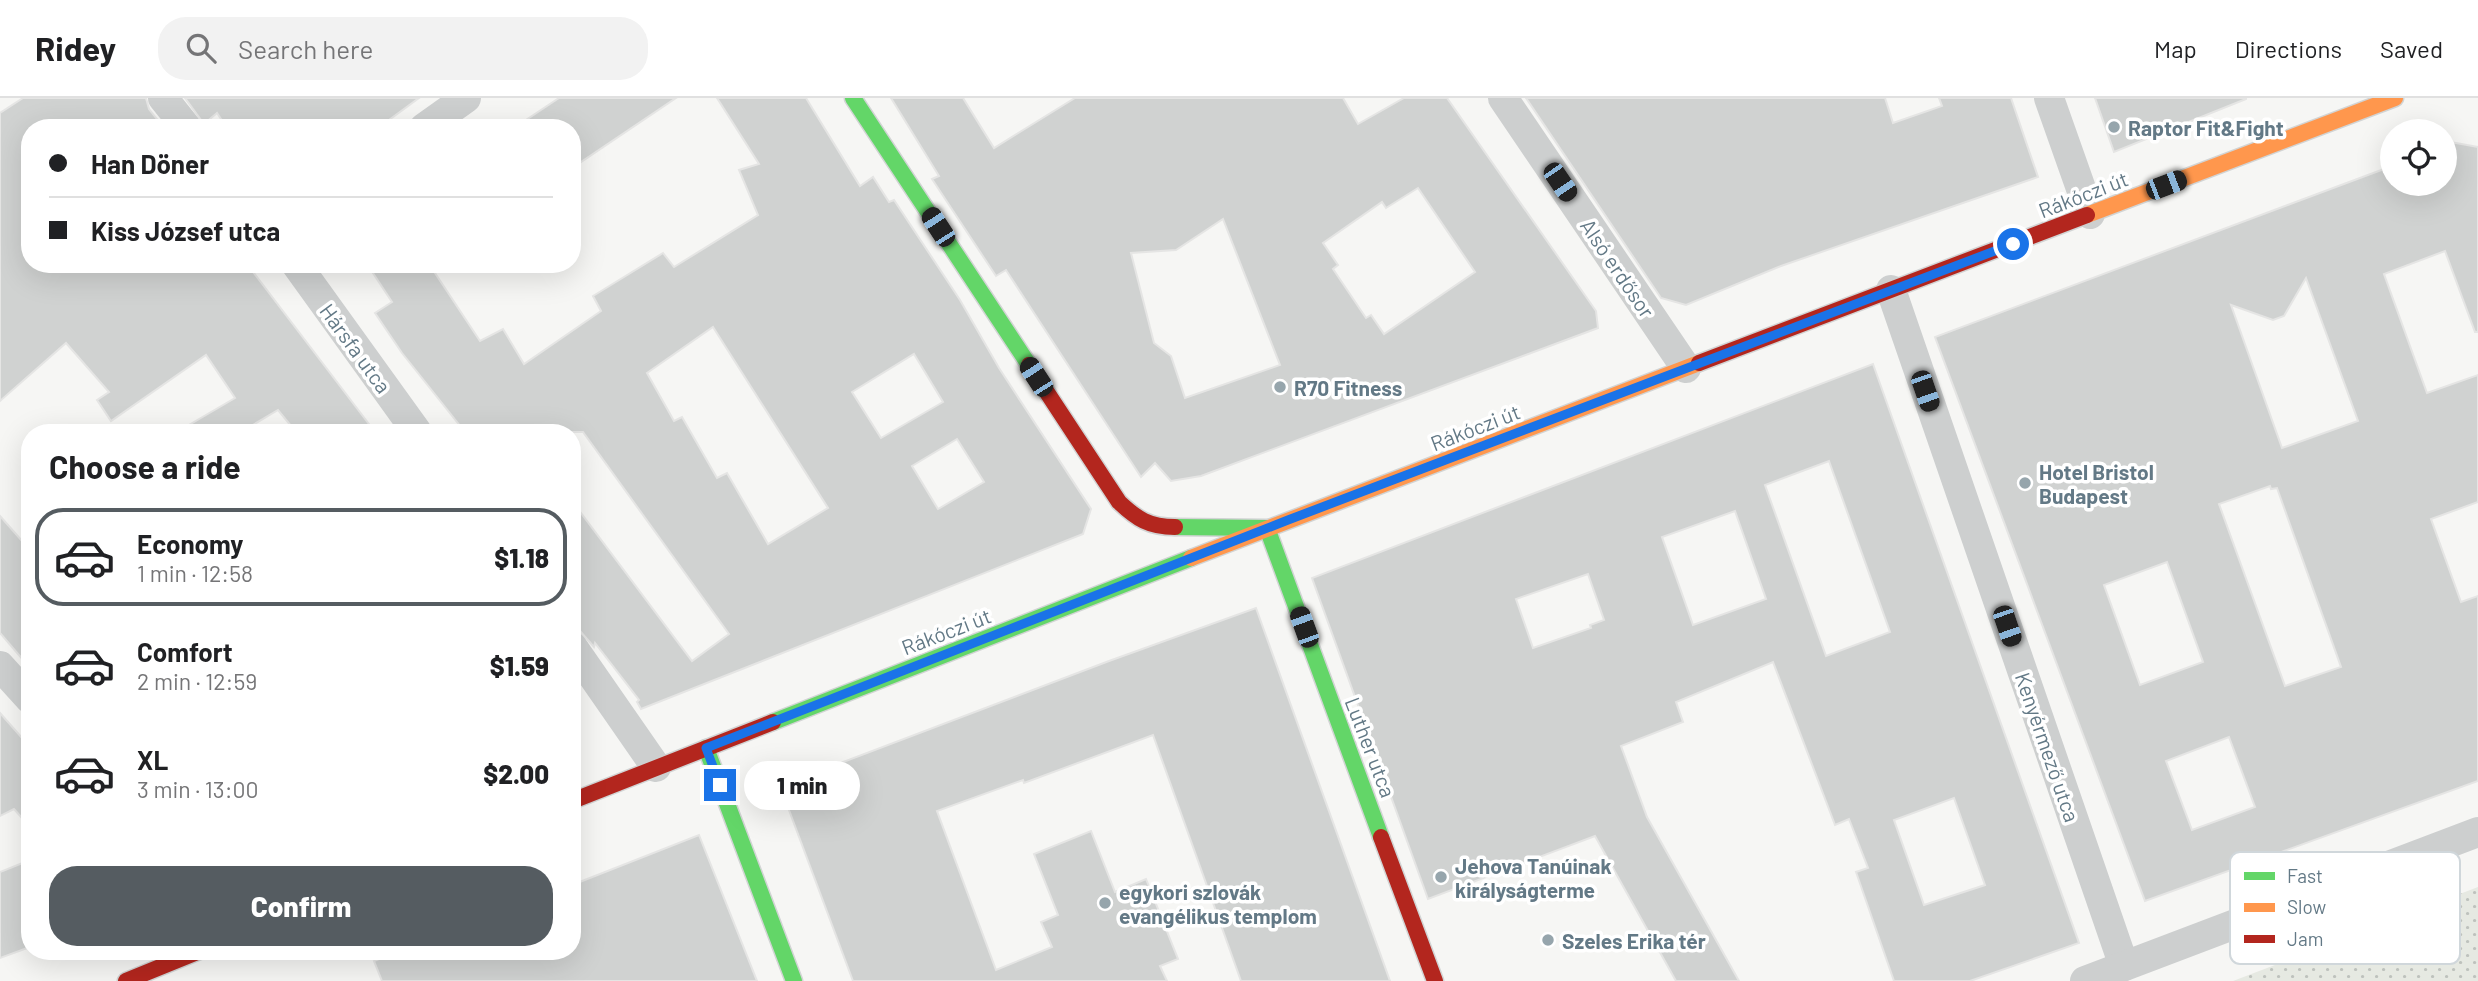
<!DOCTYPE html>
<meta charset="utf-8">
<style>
body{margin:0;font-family:Barlow,sans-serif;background:#f2f2f2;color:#202124;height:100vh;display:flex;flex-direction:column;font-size:26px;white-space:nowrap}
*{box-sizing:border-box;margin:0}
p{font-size:23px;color:#757577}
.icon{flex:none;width:38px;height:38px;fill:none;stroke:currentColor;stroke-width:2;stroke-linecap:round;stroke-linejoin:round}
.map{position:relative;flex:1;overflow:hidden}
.panel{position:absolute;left:21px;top:326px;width:560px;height:536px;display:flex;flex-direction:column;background:#fff;border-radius:28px;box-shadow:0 7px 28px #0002}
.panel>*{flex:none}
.guide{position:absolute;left:21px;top:21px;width:560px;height:154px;border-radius:28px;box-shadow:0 7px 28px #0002;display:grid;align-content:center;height:154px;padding:0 28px;background:#fff}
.controls{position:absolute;left:2380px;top:21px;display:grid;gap:14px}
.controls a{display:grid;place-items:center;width:77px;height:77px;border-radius:50%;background:#fff;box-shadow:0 7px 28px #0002;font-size:35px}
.end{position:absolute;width:32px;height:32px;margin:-16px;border:9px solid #1a73e8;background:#fff;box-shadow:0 0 0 4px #fff}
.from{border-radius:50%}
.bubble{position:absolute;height:49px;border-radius:24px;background:#fff;box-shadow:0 7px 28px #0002;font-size:23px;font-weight:800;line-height:49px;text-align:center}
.car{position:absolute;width:21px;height:42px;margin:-21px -10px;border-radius:9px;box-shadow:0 0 5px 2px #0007;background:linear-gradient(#222 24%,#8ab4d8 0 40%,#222 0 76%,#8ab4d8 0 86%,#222 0)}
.guide b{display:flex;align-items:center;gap:24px;height:66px;font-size:26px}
.guide b+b{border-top:2px solid #e0e0e0}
.guide i{width:18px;height:18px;background:#202124}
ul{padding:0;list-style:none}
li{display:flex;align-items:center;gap:21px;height:98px;margin:0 14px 10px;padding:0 14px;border:4px solid transparent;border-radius:28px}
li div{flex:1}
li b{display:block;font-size:26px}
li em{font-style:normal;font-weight:800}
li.selected{border-color:#555c61}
li>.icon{width:63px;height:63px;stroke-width:1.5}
h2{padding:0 28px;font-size:32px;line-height:84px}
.primary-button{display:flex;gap:14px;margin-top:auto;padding:14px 28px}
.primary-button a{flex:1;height:80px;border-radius:28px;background:#555c61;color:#fff;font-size:28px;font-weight:800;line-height:80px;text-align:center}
header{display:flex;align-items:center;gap:42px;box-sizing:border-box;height:98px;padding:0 35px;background:#fff;border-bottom:2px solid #e0e0e0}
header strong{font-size:33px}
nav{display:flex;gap:38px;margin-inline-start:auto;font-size:24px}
.search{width:490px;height:63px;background:#f2f2f2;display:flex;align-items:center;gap:18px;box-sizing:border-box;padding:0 24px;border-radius:28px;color:#757577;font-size:26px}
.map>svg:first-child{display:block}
.grass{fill:url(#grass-dots)}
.building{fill:#d0d2d1;stroke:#e5e5e4;stroke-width:2;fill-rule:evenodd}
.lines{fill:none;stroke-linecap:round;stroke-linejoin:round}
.fast-casing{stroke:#d2d4d4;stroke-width:19}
.slow-casing{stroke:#d2d4d4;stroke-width:19}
.jam-casing{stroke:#d2d4d4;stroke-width:19}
.street{stroke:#cdcfcf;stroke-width:30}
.fast{stroke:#63d668;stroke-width:16}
.slow{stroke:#ff974d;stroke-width:16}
.jam{stroke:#b3261e;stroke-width:16}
.route{stroke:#1a73e8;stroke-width:9}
.poi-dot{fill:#96a5ac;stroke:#fff;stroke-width:2.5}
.labels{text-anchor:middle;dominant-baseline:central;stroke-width:7;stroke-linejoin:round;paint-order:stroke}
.poi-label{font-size:21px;font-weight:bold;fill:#637986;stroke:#fff;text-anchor:start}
.street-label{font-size:21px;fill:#637986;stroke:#fff}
.key{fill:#fff;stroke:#d0d7db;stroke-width:2}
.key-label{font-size:19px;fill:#637986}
</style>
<header>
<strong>Ridey</strong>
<div class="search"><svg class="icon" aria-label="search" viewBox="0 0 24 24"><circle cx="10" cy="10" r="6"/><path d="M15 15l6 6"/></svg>Search here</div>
<nav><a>Map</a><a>Directions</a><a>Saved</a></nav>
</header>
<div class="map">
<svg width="2478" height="883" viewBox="0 0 2478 883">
<defs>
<pattern id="grass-dots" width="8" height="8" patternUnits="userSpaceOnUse" patternTransform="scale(1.75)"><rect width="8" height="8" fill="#e6e9e2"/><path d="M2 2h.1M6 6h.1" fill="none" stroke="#bec2bd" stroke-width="1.8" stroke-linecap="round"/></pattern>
</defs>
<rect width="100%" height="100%" fill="#f6f6f4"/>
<!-- grass -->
<path class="grass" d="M2478,789V883H2233Z"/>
<!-- building -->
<g class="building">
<path d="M23,0H146L149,11L164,30H30V166H247L375,334H296L278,312L241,334H177L235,300L206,257L111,323L97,302L109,294L66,245L0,303V15Z"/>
<path d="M185,0H419L378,30H227L217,15L204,26Z"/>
<path d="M559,0H676L572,70V30H514Z"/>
<path d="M717,0H806L860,88L873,79L889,104L894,102L960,202L999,270L1091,411L1083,436L641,611L637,604L639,602L595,545L594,549L580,533L572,531V403L692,563L729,536L583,334H465L402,255L375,215L392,204L367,166H429L480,243L503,231L524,266L601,213L593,198L663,155L674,169L758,117L739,72L759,66ZM713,229L828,410L768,446L727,375L717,380L682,319L674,323L647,275ZM914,256L943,304L881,340L852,294ZM957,341L984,384L938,411L912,368Z"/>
<path d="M891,0H963L994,50L1075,0H1343L1358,26L1404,0H1447L1596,213L1598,230L1201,378L1171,383L1155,365L1141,379L1006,172L996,178L932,81L939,78ZM1418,90L1475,174L1384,236L1371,217L1366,220L1333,171L1338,167L1323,145L1382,104L1386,110ZM1223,121L1280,267L1185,300L1171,258L1154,245L1131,155L1176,152Z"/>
<path d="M1526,0H1885L1893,25L1942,8L1939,0H2011L2038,79L1781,168L1686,207L1661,200Z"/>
<path d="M2095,0H2246V1L2114,54Z"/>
<path d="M2445,43L2478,49V234H2475L2445,153L2384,176L2427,295L2478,277V404L2431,421L2461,504L2478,498V683L2145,803L1935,239L2392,68V86H2445ZM2306,180L2358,323L2282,350L2231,207L2273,222L2284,218ZM2270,388L2271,391L2277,390L2341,569L2285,588L2219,406ZM2167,464L2203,564L2140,587L2104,487ZM2229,639L2255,709L2192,732L2166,663Z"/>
<path d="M1873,266L2079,845L1970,883H1894L1856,774L1868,770L1849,721L1835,727L1773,564L1676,604L1683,624L1621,648L1647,719L1739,883H1676L1595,738L1428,801L1312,480ZM1829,363L1890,534L1826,558L1765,387ZM1735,413L1766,501L1693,527L1662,439ZM1588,476L1604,522L1590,527L1591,530L1533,550L1516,501ZM1954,700L1985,787L1924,807L1894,722Z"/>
<path d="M0,418L30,452V570L0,535Z"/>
<path d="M1256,510L1390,883H1241L1153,637L1024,685L1023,682L937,713L996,872L1052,849L1041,824L1058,817L1034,756L1091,733L1115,794L1146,781L1178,861L1160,868L1167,883H853L780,688L1109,563Z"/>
<path d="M0,615L30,649V729L14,711L0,718Z"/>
<path d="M699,737L757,883H382L374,863L401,852H572V787Z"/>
<path d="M30,762V849L0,860V774Z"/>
</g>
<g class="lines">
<defs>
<g id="fast">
<path d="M853,0L1029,267"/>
<path d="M1175,429L1267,430L1381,739"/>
<path d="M773,624L1191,460"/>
<path d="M706,650L794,883"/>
</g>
<g id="slow">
<path d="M2087,117L2395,0"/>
<path d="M1191,460L1699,265"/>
</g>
<g id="jam">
<path d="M1699,265L2087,117"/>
<path d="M1029,267L1119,404C1137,421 1149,429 1175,429"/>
<path d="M572,703L773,624"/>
<path d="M1381,739L1435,883"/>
<path d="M126,883L202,852"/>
</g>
</defs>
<!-- fast casing -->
<use href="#fast" class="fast-casing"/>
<!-- slow casing -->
<use href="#slow" class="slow-casing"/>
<!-- jam casing -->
<use href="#jam" class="jam-casing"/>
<!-- street -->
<g class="street">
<path d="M163,0L187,30"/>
<path d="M1503,0L1686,270"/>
<path d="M2049,0L2090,116"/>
<path d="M424,30L466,0"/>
<path d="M296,166L417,334"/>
<path d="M1891,192L2124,868"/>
<path d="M572,548L656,669"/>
<path d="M0,568L30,601"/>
<path d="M2085,883L2478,734"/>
</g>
<!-- fast -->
<use href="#fast" class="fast"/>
<!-- slow -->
<use href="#slow" class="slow"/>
<!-- jam -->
<use href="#jam" class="jam"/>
</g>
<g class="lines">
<!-- route -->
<path class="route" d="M720,687L706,650L1288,422L2013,146"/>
</g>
<!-- markers -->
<g class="poi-dot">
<circle cx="2114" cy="29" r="7"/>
<circle cx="1280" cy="289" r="7"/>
<circle cx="2025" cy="385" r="7"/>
<circle cx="1441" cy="779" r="7"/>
<circle cx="1105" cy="805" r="7"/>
<circle cx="1548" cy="842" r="7"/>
</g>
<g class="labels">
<!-- poi labels -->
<g class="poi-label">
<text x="2128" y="29">Raptor Fit&amp;Fight</text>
<text x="1294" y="289">R70 Fitness</text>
<text x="2039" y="373">Hotel Bristol<tspan x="2039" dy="24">Budapest</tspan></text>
<text x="1455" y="767">Jehova Tanúinak<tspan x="1455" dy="24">királyságterme</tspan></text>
<text x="1119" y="793">egykori szlovák<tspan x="1119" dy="24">evangélikus templom</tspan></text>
<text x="1562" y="842">Szeles Erika tér</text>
</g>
<!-- street labels -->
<g class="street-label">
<text transform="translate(2083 96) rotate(-21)">Rákóczi út</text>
<text transform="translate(1618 170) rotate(56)">Alsó erdősor</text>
<text transform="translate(356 250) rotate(54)">Hársfa utca</text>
<text transform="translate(1475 329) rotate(-21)">Rákóczi út</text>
<text transform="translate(946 533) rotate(-21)">Rákóczi út</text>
<text transform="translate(1371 649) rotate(69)">Luther utca</text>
<text transform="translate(2048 649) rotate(71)">Kenyérmező utca</text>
</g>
</g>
<!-- legend -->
<rect x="2230" y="754" width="230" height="112" rx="10" class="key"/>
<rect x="2244" y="774" width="31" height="8" fill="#63d668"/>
<rect x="2244" y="805" width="31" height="9" fill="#ff974d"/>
<rect x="2244" y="837" width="31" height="8" fill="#b3261e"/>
<g class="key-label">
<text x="2287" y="785">Fast</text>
<text x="2287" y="816">Slow</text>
<text x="2287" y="848">Jam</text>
</g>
</svg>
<div class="controls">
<a><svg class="icon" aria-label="locate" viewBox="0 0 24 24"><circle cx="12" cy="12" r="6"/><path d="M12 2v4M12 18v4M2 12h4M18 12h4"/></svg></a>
</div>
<i class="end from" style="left:2013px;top:146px"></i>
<i class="end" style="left:720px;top:687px"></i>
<div class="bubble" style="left:744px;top:663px;width:116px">1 min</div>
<i class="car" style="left:1560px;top:84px;rotate:146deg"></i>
<i class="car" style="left:2166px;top:87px;rotate:69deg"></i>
<i class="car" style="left:938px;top:129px;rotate:327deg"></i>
<i class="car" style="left:1036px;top:279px;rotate:327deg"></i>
<i class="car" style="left:1925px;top:293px;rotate:161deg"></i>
<i class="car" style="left:2007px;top:528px;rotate:161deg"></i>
<i class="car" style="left:1304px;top:529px;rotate:340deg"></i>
<div class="guide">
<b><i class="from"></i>Han Döner</b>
<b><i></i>Kiss József utca</b>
</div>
<section class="panel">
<h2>Choose a ride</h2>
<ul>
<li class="selected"><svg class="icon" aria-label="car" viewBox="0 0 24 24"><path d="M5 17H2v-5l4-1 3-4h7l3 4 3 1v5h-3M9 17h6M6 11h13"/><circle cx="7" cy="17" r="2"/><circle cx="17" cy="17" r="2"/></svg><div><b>Economy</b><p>1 min · 12:58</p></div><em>$1.18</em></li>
<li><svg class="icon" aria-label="car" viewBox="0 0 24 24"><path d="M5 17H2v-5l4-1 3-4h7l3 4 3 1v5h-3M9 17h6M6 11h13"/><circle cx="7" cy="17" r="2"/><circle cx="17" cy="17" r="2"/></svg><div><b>Comfort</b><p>2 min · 12:59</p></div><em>$1.59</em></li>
<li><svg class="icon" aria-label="car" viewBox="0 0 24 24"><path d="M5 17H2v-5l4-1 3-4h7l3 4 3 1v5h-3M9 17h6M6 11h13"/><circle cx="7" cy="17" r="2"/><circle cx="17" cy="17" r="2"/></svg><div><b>XL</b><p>3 min · 13:00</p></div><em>$2.00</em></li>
</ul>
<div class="primary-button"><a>Confirm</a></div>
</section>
</div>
